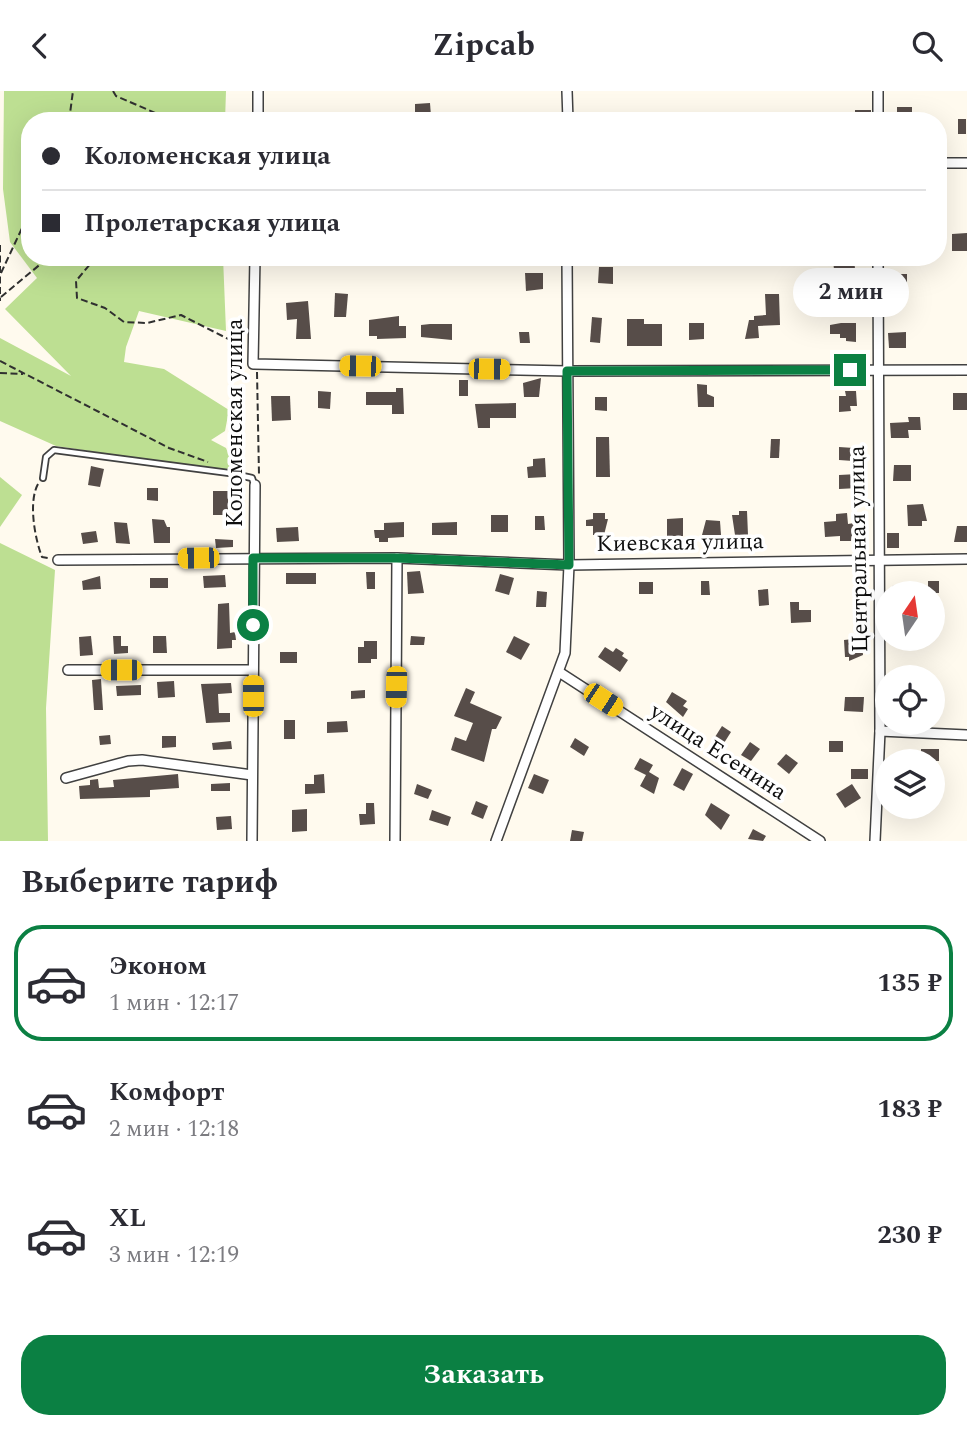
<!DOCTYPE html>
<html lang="ru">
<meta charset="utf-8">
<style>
body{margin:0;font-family:Spectral,serif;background:#f7f7f7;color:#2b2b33;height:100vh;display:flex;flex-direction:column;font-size:26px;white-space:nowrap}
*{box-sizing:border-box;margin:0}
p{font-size:23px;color:#7c7c81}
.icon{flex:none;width:38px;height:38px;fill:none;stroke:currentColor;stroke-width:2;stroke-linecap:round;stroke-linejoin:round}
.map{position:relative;height:750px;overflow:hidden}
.panel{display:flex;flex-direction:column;background:#fff;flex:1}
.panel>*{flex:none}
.banner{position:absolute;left:21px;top:21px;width:926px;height:154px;border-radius:28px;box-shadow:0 7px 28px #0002;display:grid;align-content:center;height:154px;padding:0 21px;background:#fff}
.needle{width:46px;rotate:13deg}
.buttons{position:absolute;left:875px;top:490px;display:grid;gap:14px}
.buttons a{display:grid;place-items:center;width:70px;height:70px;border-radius:50%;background:#fff;box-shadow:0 7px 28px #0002;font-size:35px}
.end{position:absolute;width:32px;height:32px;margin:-16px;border:9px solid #0b8043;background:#fff;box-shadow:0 0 0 4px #fff}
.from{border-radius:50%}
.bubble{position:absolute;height:49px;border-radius:24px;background:#fff;box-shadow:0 7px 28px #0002;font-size:23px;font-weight:700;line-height:49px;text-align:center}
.car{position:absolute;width:21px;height:42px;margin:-21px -10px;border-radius:9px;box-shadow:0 0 5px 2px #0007;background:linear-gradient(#f5c518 24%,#345 0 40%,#f5c518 0 76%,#345 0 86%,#f5c518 0)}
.banner b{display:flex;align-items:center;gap:24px;height:66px;font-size:26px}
.banner b+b{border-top:2px solid #e1e1e2}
.banner i{width:18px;height:18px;background:#2b2b33}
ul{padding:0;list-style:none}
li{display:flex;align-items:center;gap:21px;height:116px;margin:0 14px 10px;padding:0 7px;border:4px solid transparent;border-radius:28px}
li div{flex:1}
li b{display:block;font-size:26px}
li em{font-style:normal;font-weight:700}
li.on{border-color:#0b8043}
li>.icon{width:63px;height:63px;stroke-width:1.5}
h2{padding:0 21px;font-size:32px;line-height:84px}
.cta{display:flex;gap:14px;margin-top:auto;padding:14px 21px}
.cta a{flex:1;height:80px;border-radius:28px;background:#0b8043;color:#fff;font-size:28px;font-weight:700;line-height:80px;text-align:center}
header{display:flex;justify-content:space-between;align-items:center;height:91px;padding:0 21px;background:#fff;font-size:32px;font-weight:700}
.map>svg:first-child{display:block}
.forest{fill:#bddf92}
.building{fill:#574d49}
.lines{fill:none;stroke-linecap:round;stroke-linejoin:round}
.service-casing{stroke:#414141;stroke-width:8}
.minor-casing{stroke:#414141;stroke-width:12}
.path{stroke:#303030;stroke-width:2;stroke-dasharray:7 3.5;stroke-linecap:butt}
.service{stroke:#fff;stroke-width:4.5}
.minor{stroke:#fff;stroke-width:9}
.route{stroke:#0b8043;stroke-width:9}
.labels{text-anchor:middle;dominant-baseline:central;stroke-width:7;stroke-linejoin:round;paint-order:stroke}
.street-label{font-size:23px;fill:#0e0e0e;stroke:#fff}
</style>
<header><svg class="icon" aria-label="back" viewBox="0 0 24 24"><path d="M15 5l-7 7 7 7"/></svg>Zipcab<svg class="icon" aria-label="search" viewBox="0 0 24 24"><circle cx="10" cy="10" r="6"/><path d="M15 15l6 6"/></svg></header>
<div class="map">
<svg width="967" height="750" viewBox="0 0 967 750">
<rect width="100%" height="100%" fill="#fffaee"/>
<!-- forest -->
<g class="forest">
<path d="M4,0H226L225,30H30V166H223L226,240L139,220L126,256L124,271L164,278L229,319L225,340L211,349L226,357L236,382L56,355L0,330V247L71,285L5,218L37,187L10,151L3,98Z"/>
<path d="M0,386L22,404L0,436Z"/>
<path d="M0,452L55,479L46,617L48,750H0Z"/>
</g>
<!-- building -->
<g class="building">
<path d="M430,12L431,25L415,29V13Z"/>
<rect x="897" y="16" width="15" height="11"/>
<path d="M855,19H871V30H845V22H855Z"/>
<rect x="958" y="28" width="8" height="15"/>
<path d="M967,142V160H952V143Z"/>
<path d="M854,167L855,178L834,179L833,168Z"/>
<path d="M599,176H613V193L598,192Z"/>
<path d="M525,182H543V198L526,200Z"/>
<rect x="893" y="183" width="14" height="12"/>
<path d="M335,202L348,203L346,226H334Z"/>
<path d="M765,203H779L780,234L758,235L759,247L745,248L749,229H754V225L766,224Z"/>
<path d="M308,210L311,248H296L297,228L287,229L286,212Z"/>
<path d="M399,225V235H406V247L377,248V245H369V229Z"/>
<path d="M592,226L602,227L600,252L590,251Z"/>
<path d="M627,228H644V233H662V255H627Z"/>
<path d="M689,232H704V248L689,249Z"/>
<path d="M841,232H856V251L846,250V247H840V243H830V234Z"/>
<path d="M430,233H452V249L421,246V234Z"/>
<path d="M519,241H529L530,252H520Z"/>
<path d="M906,241V257H889L888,242Z"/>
<path d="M541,287L539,306H524L523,292Z"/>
<rect x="459" y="289" width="9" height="16"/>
<path d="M697,293L707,294V303L714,306V316H698Z"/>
<path d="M396,297H403L404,323H392V314H366V301H396Z"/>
<path d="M318,300L331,301L330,318L318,317Z"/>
<path d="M845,300H856L857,315H850L851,320L839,321V305H846Z"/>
<rect x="953" y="302" width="14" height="17"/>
<path d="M271,305H290L291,329L272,330Z"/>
<path d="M595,306H607V320L595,319Z"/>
<path d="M516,312V327H490V337H478L475,313Z"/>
<path d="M908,326H920L921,339H908L909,347H891L890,332L909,331Z"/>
<path d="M596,346H609L610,386H596Z"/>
<path d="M771,348H780L779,367H770Z"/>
<path d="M839,356L854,357L853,370L839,369Z"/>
<path d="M545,367L546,386L528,387L527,376L533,375V368Z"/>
<path d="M894,374H911V390H893Z"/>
<path d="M91,375L104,378L100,396L88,394Z"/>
<path d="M858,383V397L839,398V384Z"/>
<path d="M147,397H158V410L147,409Z"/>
<rect x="213" y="400" width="15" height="24"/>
<path d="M923,413L927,430H922V435H908L907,414Z"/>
<path d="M739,420H747L748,444H735L732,424H739Z"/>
<path d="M593,422H605V428H608L604,444H593V435H586V429L593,428Z"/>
<path d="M847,422L848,433L854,432L851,450H840V445L825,446L824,431L836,430V423Z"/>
<rect x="491" y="424" width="17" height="17"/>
<path d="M535,425H544L545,439H535Z"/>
<path d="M683,427V445H667V428Z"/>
<path d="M152,428L164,429L167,436H170V452H154Z"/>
<path d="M706,429L720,430L721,444H702Z"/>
<path d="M114,431L127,432L130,453L116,452Z"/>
<path d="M404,431V446L388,447V451H379V447H375L374,439H384V432Z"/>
<path d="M457,431V444H432V432Z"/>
<path d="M957,435H967V451H954Z"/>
<path d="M298,436L299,450L277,451L276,437Z"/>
<path d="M96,440L98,451L83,453L81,442Z"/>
<rect x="887" y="442" width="12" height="15"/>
<path d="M215,448L233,449V456L216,457Z"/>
<path d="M420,480L424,502L408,503L407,481Z"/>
<path d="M366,481H375V498H367Z"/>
<rect x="286" y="482" width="30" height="11"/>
<path d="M500,483L514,487L509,504L495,500Z"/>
<path d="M225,484L226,496L204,497L203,485Z"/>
<path d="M100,485L101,498L83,499L82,490Z"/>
<rect x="150" y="487" width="18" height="10"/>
<path d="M701,490H709L710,504H701Z"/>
<rect x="928" y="490" width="11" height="12"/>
<rect x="639" y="491" width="14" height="12"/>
<path d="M906,494V502H893L892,495Z"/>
<path d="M768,498L769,514L759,515L758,499Z"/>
<path d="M537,500L547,501L546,516H536Z"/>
<path d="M790,511H799V519H811V531L791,532Z"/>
<path d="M229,512L230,542L235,541L236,549H232V557L217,558L218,513Z"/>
<path d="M91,545L93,564L80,565L79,546Z"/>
<path d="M113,545H121V555H128V562L114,563Z"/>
<path d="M153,545H166L167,562H153Z"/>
<path d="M411,545L425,546L424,554H410Z"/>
<path d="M514,545L530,553L521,569L506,561Z"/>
<path d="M853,548V554L862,553L863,564L849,570V566H845L844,549Z"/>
<path d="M364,550H377V568H371V572H358V556H364Z"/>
<path d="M605,556L613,561L616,557L624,562L622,565L628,569L620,581L598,566Z"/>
<rect x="280" y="561" width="17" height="11"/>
<path d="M101,588L103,619H94L92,589Z"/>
<path d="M174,590L175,606L158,607L157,591Z"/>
<path d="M231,592L232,602L218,603L219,622H230V631L206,632L201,593Z"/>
<path d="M141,594V604L117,605L116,595Z"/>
<path d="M466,597L475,601L470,612L502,626L496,638H492L484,671L451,659L455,646L466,650L473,632L454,625Z"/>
<path d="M365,599V607L351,608V600Z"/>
<path d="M672,601L687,610L683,615L688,618L683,626L666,611Z"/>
<path d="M845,606H864L863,621L844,620Z"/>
<rect x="284" y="629" width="11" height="19"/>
<path d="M347,630L348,641L327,642V631Z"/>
<path d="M722,635L731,641L724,652L715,646Z"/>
<path d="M110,644L111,653L100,654L99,645Z"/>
<path d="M162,645H176V656L162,657Z"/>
<path d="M575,647L589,656L584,665L570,656Z"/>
<path d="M231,650L232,658L213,659L212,652Z"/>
<rect x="829" y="650" width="14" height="11"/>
<path d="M750,651L760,658L751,670L741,664Z"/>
<rect x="921" y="658" width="18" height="12"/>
<path d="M786,663L798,672L789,683L777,673Z"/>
<path d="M640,667L653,674L649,681L659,687L654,703L640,695L646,684L634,678Z"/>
<path d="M682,677L693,683L684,700L673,694Z"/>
<rect x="851" y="678" width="17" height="10"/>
<path d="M178,683L179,697L150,699V706L80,708L79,695L90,694V689L98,688L99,697L114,696L113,689Z"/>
<path d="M324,683L325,702L305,703V693H314V684Z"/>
<path d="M534,683L549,689L543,703L528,697Z"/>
<path d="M230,692V700H211V693Z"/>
<path d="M417,693L432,699L428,708L414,703Z"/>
<path d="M852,693L861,707L845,717L836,703Z"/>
<path d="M476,710L488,715L483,728L471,723Z"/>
<path d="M366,712H374L375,733L360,734L359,723H366Z"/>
<path d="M711,712L730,724L721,739L705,724Z"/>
<path d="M307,718V740L292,741V719Z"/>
<path d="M432,719L451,726L448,735L429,729Z"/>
<path d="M231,725L232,738L217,739L216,726Z"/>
<path d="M753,738L766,745L763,750L748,748Z"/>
<path d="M572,739L584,741L582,750H570Z"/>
</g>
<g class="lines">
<defs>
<path id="service" d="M43,387L46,366L54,359L229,382L252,387L254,393"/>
<g id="minor">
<path d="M567,0L568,30"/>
<path d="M878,0V30"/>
<path d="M258,30V0"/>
<path d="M938,72H967"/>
<path d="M255,166L253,273L567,280L967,279"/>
<path d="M58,469L397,467L569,474L967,468"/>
<path d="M68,579H253"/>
<path d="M559,581L820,750"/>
<path d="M880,640L967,644"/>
<path d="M66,687L128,670L142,669L252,684"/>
<path d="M252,750L255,394"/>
<path d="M395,750L397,467"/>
<path d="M496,750L565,562L569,474L567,166"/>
<path d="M875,750L880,640L878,166"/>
</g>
</defs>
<!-- service casing -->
<use href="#service" class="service-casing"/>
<!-- minor casing -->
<use href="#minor" class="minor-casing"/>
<!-- path -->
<g class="path">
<path d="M113,0L116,5L174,30"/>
<path d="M69,30L73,0"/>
<path d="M0,154V210"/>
<path d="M96,166L76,190L77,207L105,217L124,231L147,232L181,224L244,256"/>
<path d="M1,182L30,120"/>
<path d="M1,206L49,166"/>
<path d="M0,270L169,357L208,371"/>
<path d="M257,281L259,384"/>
<path d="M0,282L23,283"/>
<path d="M38,393C28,411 35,448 42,466L48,467"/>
</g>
<!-- service -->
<use href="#service" class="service"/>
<!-- minor -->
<use href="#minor" class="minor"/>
</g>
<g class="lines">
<!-- route -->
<path class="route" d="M253,534V467H397L569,474L567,280L850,279"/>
</g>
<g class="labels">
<!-- street labels -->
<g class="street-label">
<text transform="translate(235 332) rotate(-90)">Коломенская улица</text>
<text transform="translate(680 452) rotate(-1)">Киевская улица</text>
<text transform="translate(859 458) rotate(-91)">Центральная улица</text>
<text transform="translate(718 661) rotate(33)">улица Есенина</text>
</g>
</g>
</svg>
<div class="buttons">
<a><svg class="needle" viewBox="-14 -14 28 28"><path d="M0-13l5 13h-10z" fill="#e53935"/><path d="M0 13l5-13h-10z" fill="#7c7c81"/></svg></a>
<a><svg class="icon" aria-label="locate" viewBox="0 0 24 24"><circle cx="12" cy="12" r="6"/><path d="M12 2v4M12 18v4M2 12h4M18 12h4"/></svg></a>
<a><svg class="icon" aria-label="layers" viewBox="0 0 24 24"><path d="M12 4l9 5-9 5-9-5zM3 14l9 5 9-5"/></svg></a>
</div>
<i class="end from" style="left:253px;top:534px"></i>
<i class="end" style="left:850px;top:279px"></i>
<div class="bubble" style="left:793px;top:177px;width:116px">2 мин</div>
<i class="car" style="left:360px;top:275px;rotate:271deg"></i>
<i class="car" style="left:489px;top:278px;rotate:91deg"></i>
<i class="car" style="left:198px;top:467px;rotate:269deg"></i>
<i class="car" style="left:121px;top:579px;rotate:270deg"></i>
<i class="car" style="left:396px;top:596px;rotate:181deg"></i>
<i class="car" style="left:253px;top:605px;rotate:0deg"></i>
<i class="car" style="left:603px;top:609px;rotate:123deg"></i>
<div class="banner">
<b><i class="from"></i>Коломенская улица</b>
<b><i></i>Пролетарская улица</b>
</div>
</div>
<section class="panel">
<h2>Выберите тариф</h2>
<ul>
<li class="on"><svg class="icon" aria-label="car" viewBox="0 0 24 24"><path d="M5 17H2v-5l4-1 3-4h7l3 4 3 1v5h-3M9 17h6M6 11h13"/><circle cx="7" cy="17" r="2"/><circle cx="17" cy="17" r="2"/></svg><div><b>Эконом</b><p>1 мин · 12:17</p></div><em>135 ₽</em></li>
<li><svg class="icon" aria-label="car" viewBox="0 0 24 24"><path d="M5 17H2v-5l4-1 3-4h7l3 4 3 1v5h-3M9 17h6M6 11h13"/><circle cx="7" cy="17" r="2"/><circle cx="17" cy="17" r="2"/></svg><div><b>Комфорт</b><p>2 мин · 12:18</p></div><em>183 ₽</em></li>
<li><svg class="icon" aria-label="car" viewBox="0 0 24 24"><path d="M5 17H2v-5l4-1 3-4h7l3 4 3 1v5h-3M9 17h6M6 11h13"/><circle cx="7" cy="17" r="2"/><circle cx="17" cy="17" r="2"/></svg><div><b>XL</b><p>3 мин · 12:19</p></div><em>230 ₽</em></li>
</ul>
<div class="cta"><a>Заказать</a></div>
</section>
